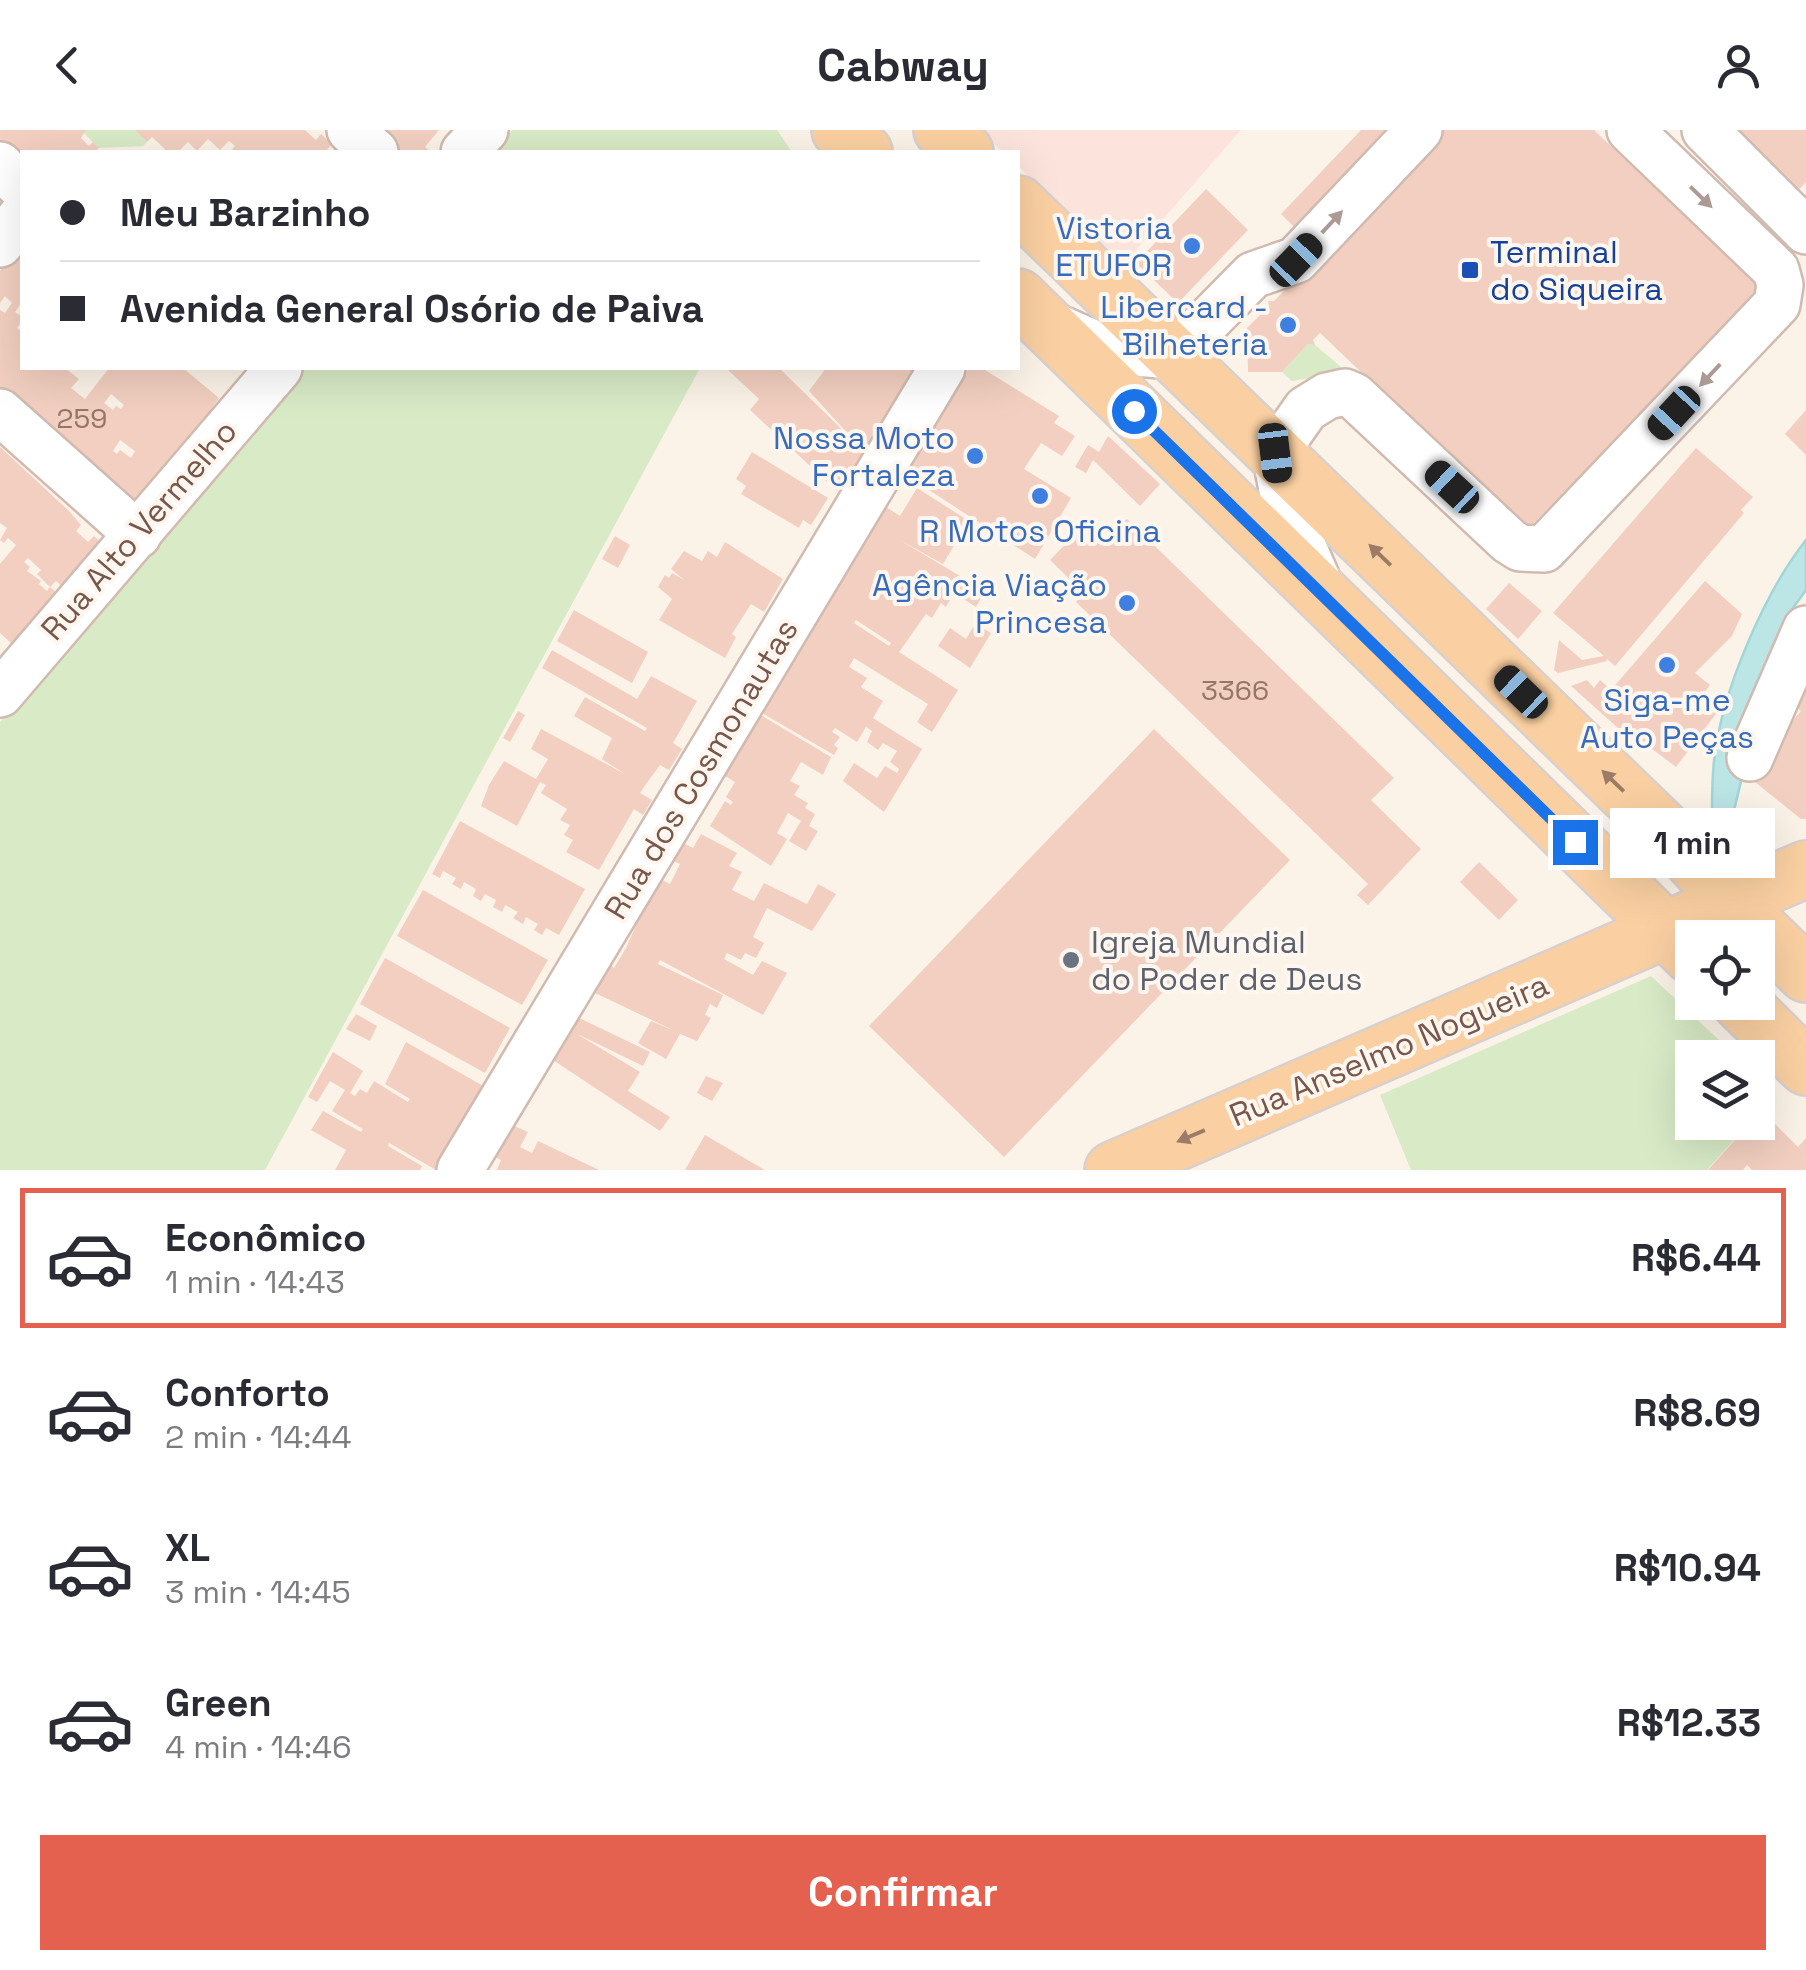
<!DOCTYPE html>
<html lang="pt">
<meta charset="utf-8">
<style>
body{margin:0;font-family:"Space Grotesk",sans-serif;background:#f7f7f7;color:#2b2b33;height:100vh;display:flex;flex-direction:column;font-size:38px;white-space:nowrap}
*{box-sizing:border-box;margin:0}
p{font-size:32px;color:#7c7c81}
.icon{flex:none;width:55px;height:55px;fill:none;stroke:currentColor;stroke-width:2;stroke-linecap:round;stroke-linejoin:round}
.map{position:relative;height:1040px;overflow:hidden}
.details{display:flex;flex-direction:column;background:#fff;flex:1}
.details>*{flex:none}
.top-card{position:absolute;left:20px;top:20px;width:1000px;height:220px;border-radius:0px;box-shadow:0 10px 40px #0002;display:grid;align-content:center;height:220px;padding:0 40px;background:#fff}
.buttons{position:absolute;left:1675px;top:790px;display:grid;gap:20px}
.buttons a{display:grid;place-items:center;width:100px;height:100px;border-radius:0px;background:#fff;box-shadow:0 10px 40px #0002;font-size:50px}
.end{position:absolute;width:45px;height:45px;margin:-22px;border:12px solid #1a73e8;background:#fff;box-shadow:0 0 0 5px #fff}
.from{border-radius:50%}
.bubble{position:absolute;height:70px;border-radius:0px;background:#fff;box-shadow:0 10px 40px #0002;font-size:32px;font-weight:700;line-height:70px;text-align:center}
.car{position:absolute;width:30px;height:60px;margin:-30px -15px;border-radius:12px;box-shadow:0 0 8px 2px #0007;background:linear-gradient(#222 24%,#8ab4d8 0 40%,#222 0 76%,#8ab4d8 0 86%,#222 0)}
.top-card b{display:flex;align-items:center;gap:35px;height:95px;font-size:38px}
.top-card b+b{border-top:2px solid #e1e1e2}
.top-card i{width:25px;height:25px;background:#2b2b33}
ul{padding:18px 0 0;list-style:none}
li{display:flex;align-items:center;gap:30px;height:140px;margin:0 20px 15px;padding:0 20px;border:5px solid transparent;border-radius:0px}
li div{flex:1}
li b{display:block;font-size:38px}
li em{font-style:normal;font-weight:700}
li.current{border-color:#e5614f}
li>.icon{width:90px;height:90px;stroke-width:1.5}
.button{display:flex;gap:20px;margin-top:auto;padding:20px 40px}
.button a{flex:1;height:115px;border-radius:0px;background:#e5614f;color:#fff;font-size:40px;font-weight:700;line-height:115px;text-align:center}
header{display:flex;justify-content:space-between;align-items:center;height:130px;padding:0 40px;background:#fff;font-size:45px;font-weight:700}
.map>svg:first-child{display:block}
.commercial{fill:#fce3dc}
.green{fill:#d8eac6}
.water{fill:#bce5e6;stroke:#a2d5d8;stroke-width:2.5}
.building{fill:#f2cfc0;fill-rule:evenodd}
.lines{fill:none;stroke-linecap:round;stroke-linejoin:round}
.minor-casing{stroke:#d1bbb0;stroke-width:50}
.major-casing{stroke:#d9d0cd;stroke-width:60}
.minor{stroke:#fff;stroke-width:45}
.major{stroke:#fad0a2;stroke-width:55}
.oneway{fill:#ad9a94}
.oneway2{fill:#9e7b66}
.route{stroke:#1a73e8;stroke-width:12}
.shop-dot{fill:#3f7fe0;stroke:#fff7ef;stroke-width:4}
.transit-dot{fill:#1a4fb4;stroke:#fff7ef;stroke-width:4}
.worship-dot{fill:#6b7280;stroke:#fff7ef;stroke-width:4}
.labels{text-anchor:middle;dominant-baseline:central;stroke-width:8;stroke-linejoin:round;paint-order:stroke}
.number-label{font-size:28px;fill:#967569}
.shop-label{font-size:32px;fill:#366cbe;stroke:#fff7ef;text-anchor:end}
.transit-label{font-size:32px;fill:#164399;stroke:#fff7ef;text-anchor:start}
.street-label{font-size:32px;fill:#77574c;stroke:#fff7ef}
.worship-label{font-size:32px;fill:#5b616d;stroke:#fff7ef;text-anchor:start}
</style>
<header><svg class="icon" aria-label="back" viewBox="0 0 24 24"><path d="M15 5l-7 7 7 7"/></svg>Cabway<svg class="icon" aria-label="person" viewBox="0 0 24 24"><circle cx="12" cy="8" r="4"/><path d="M4 21q1-7 8-7t8 7"/></svg></header>
<div class="map">
<svg width="1806" height="1040" viewBox="0 0 1806 1040">
<rect width="100%" height="100%" fill="#fcf3e8"/>
<!-- commercial -->
<path class="commercial" d="M980,0H1241L1121,137L1018,36V22H1003Z"/>
<!-- green -->
<g class="green">
<path d="M81,0H135L147,12L143,16L99,18Z"/>
<path d="M512,0H777L792,22H493Z"/>
<path d="M1308,214L1315,215L1341,237L1317,247L1292,251L1282,242Z"/>
<path d="M306,238H700L265,1040H0V592Z"/>
<path d="M1651,846L1737,927L1692,928V992L1749,993L1707,1040H1411L1380,965Z"/>
</g>
<!-- water -->
<path class="water" d="M1806,410V460L1790,482L1765,551L1731,693L1712,686C1712,668 1712,649 1714,631C1721,563 1764,463 1806,410Z"/>
<!-- building -->
<g class="building">
<path d="M0,0H86L81,8L89,16L93,12L99,18L94,22H22V34L0,13Z"/>
<path d="M135,0H305L316,10L321,4L332,14L325,22H230L235,16L229,11L220,20L208,9L197,21L188,12L178,22H168L152,7L147,12Z"/>
<path d="M369,0H439L425,17L431,22H394Z"/>
<path d="M1361,0H1399L1300,103L1281,84Z"/>
<path d="M1442,0H1594L1762,160L1527,400L1320,203L1313,210L1315,215L1308,214L1282,242H1248L1247,198L1269,176L1268,171H1274L1291,154L1293,157Z"/>
<path d="M1723,0H1806V52L1794,65L1774,47L1780,40Z"/>
<path d="M1206,59L1248,100L1178,173L1136,133Z"/>
<path d="M22,111V172L15,182L19,185L22,181V191L17,198L22,202V238H65L79,249L71,258L85,269L109,238H183L219,268L134,388L0,272V180L5,183L12,173L5,166L0,173V141ZM111,264L124,275L121,279L116,276L113,280L104,273ZM120,310L135,321L131,328L120,320L117,324L113,321Z"/>
<path d="M726,238H779L859,316L809,261L826,238H922L837,361L750,280L759,269Z"/>
<path d="M969,238H982L1059,286L1054,293L1075,306L1062,326L1041,313L1024,339L1071,368L1035,429L906,345Z"/>
<path d="M1806,280V325L1785,304Z"/>
<path d="M1108,306L1160,354L1140,376L1093,330L1086,343L1075,337L1088,315L1099,322Z"/>
<path d="M0,317L69,381L81,395L76,401L88,412L94,406L109,420L64,458L56,451L50,457L65,471L21,522L0,503V434L16,415L8,408L4,413L0,410L7,398L0,393ZM28,428L41,440L37,444L50,457L47,461L39,454L41,451L27,441L30,437L24,432Z"/>
<path d="M1696,318L1753,367L1741,380L1744,383L1615,536L1606,528L1607,531L1558,543L1554,540L1559,510L1582,530L1604,526L1553,483Z"/>
<path d="M752,322L828,368L811,395L803,390L799,398L741,364L746,356L736,349Z"/>
<path d="M917,358L969,391L943,434L898,409L985,461L976,477L954,463L946,477L941,473L932,488L926,484L899,522L958,560L932,602L917,592L928,574L854,528L849,537L867,548L861,557L883,571L873,588L922,619L884,682L843,651L854,633L877,648L885,636L897,643L899,639L890,632L897,621L883,613L878,620L867,612L872,601L866,597L857,612L835,598L832,602L840,607L834,615L838,618L834,625L757,580L869,389L876,393L886,377L900,386ZM856,490L891,513L889,516L854,493Z"/>
<path d="M1127,389L1394,648L1371,670L1421,719L1368,775L1357,765L1368,754L1076,472L1084,463L1050,430L1084,395L1103,412Z"/>
<path d="M615,406L630,415L618,438L602,429Z"/>
<path d="M725,412L783,449L764,482L751,474L732,504L736,507L725,528L659,490L672,469L658,457L665,445L669,448L672,443L684,450L671,439L684,421L702,431L708,421L717,427Z"/>
<path d="M1705,451L1742,484L1732,506L1695,543L1710,555L1701,567L1718,581L1676,637L1639,609L1636,614L1571,556L1587,550L1594,558L1600,550L1611,560Z"/>
<path d="M1509,453L1542,481L1518,509L1486,479Z"/>
<path d="M574,480L648,522L632,553L557,511Z"/>
<path d="M975,494L991,503L970,538L938,516L950,498L966,509Z"/>
<path d="M552,520L637,569L651,546L697,571L673,613L682,619L669,640L660,635L646,654L640,663L652,670L643,685L634,679L599,740L566,722L573,710L564,705L570,695L560,690L567,679L541,663L546,655L540,652L517,696L481,676L489,655L504,631L536,649L548,629L531,619L541,599L625,644L602,629L612,608L574,586L585,567L645,601L647,598L542,538Z"/>
<path d="M1806,553V689H1801L1745,644L1801,581L1794,575Z"/>
<path d="M518,581L525,585L510,612L503,608Z"/>
<path d="M759,584L831,627L823,645L801,632L790,651L800,656L794,665L808,673L805,678L815,684L809,696L818,701L806,721L789,711L801,691L788,683L777,703L787,709L771,736L710,696L725,671L731,675L733,672L726,667L735,652L720,643Z"/>
<path d="M1154,599L1290,730L1004,1027L869,896Z"/>
<path d="M460,691L585,759L559,805L546,798L542,805L534,800L538,794L526,787L523,794L513,788L518,782L505,775L502,782L493,777L496,770L485,764L481,771L473,766L476,759L464,752L461,759L452,754L456,748L443,741L440,748L432,744Z"/>
<path d="M701,704L737,723L729,736L742,742L732,760L754,771L764,753L807,774L818,754L836,764L812,801L767,778L753,807L764,813L756,828L745,823L741,830L727,823L724,829L753,845L762,831L787,843L763,885L660,830L658,834L723,865L717,878L710,874L705,885L711,888L697,911L680,904L666,929L638,913L651,891L675,901L593,862L608,834L614,838L626,818L653,757L657,759L662,750L670,754L680,734L673,731L683,713L693,718Z"/>
<path d="M1479,732L1518,770L1499,790L1460,752Z"/>
<path d="M423,760L548,830L522,875L397,806Z"/>
<path d="M385,828L510,898L485,943L360,874Z"/>
<path d="M356,884L377,896L370,911L346,899Z"/>
<path d="M575,886L650,922L643,936L596,913L577,904L640,942L628,961L670,987L660,1001L550,928Z"/>
<path d="M406,912L485,957L436,1040L389,1013L388,1016L422,1036L420,1040H335L346,1020L311,1000L323,981L361,1002L363,999L332,981L345,960L330,951L317,972L308,967L333,922L363,941L350,963L355,966L360,959L367,963L374,951L408,972L410,969L385,954Z"/>
<path d="M706,946L723,953L712,971L697,963Z"/>
<path d="M1762,981L1798,1017L1806,1008V1040H1752L1747,1035L1743,1040H1708L1751,992H1758Z"/>
<path d="M512,995L528,1002L520,1017L532,1023L538,1011L599,1040H497L501,1030L494,1027Z"/>
<path d="M705,1005L765,1040H685Z"/>
</g>
<g class="lines">
<defs>
<g id="minor">
<path d="M350,0L375,22"/>
<path d="M1705,0L1806,101"/>
<path d="M464,22L485,0"/>
<path d="M0,35L22,58"/>
<path d="M0,114L22,85"/>
<path d="M1059,198L1111,221L1173,226L1253,145L1296,130L1419,0"/>
<path d="M0,282L138,405"/>
<path d="M1317,449L1285,375L1275,323L1306,279L1327,266L1345,262L1354,266L1509,411L1520,418L1544,419L1777,174L1780,155L1776,140L1630,0"/>
<path d="M0,564L279,238"/>
<path d="M1750,628L1806,499"/>
<path d="M460,1040L942,238"/>
</g>
<g id="major">
<path d="M840,0L864,22"/>
<path d="M942,0L965,22"/>
<path d="M1018,74L1676,712L1730,771L1806,844"/>
<path d="M1018,167L1692,826"/>
<path d="M1740,872L1806,937"/>
<path d="M1113,1040L1806,739"/>
</g>
</defs>
<!-- minor casing -->
<use href="#minor" class="minor-casing"/>
<!-- major casing -->
<use href="#major" class="major-casing"/>
<!-- minor -->
<use href="#minor" class="minor"/>
<!-- major -->
<use href="#major" class="major"/>
</g>
<!-- one-way arrows -->
<defs><path id="oneway-solid" d="M-6-.8H1V-3.2L6.5 0L1 3.2V.8H-6Z" transform="scale(2.5)"/></defs>
<g class="oneway">
<use href="#oneway-solid" transform="translate(1701 67) rotate(44)"/>
<use href="#oneway-solid" transform="translate(1332 92) rotate(-47)"/>
<use href="#oneway-solid" transform="translate(1710 245) rotate(133)"/>
</g>
<g class="oneway2">
<use href="#oneway-solid" transform="translate(1380 425) rotate(-136)"/>
<use href="#oneway-solid" transform="translate(1613 651) rotate(-136)"/>
<use href="#oneway-solid" transform="translate(1191 1006) rotate(157)"/>
</g>
<g class="lines">
<!-- route -->
<path class="route" d="M1134,281L1575,712"/>
</g>
<!-- markers -->
<g class="shop-dot">
<circle cx="1192" cy="116" r="10"/>
<circle cx="1288" cy="195" r="10"/>
<circle cx="975" cy="326" r="10"/>
<circle cx="1040" cy="366" r="10"/>
<circle cx="1127" cy="473" r="10"/>
<circle cx="1667" cy="535" r="10"/>
</g>
<rect class="transit-dot" x="1460" y="130" width="20" height="20" rx="5"/>
<circle class="worship-dot" cx="1071" cy="830" r="10"/>
<g class="labels">
<!-- number labels -->
<g class="number-label">
<text x="82" y="288">259</text>
<text x="1235" y="560">3366</text>
</g>
<!-- shop labels -->
<g class="shop-label">
<text x="1172" y="98">Vistoria<tspan x="1172" dy="37">ETUFOR</tspan></text>
<text x="1268" y="177">Libercard -<tspan x="1268" dy="37">Bilheteria</tspan></text>
<text x="955" y="308">Nossa Moto<tspan x="955" dy="37">Fortaleza</tspan></text>
<text x="1040" y="401" text-anchor="middle">R Motos Oficina</text>
<text x="1107" y="455">Agência Viação<tspan x="1107" dy="37">Princesa</tspan></text>
<text x="1667" y="570" text-anchor="middle">Siga-me<tspan x="1667" dy="37">Auto Peças</tspan></text>
</g>
<!-- transit labels -->
<g class="transit-label">
<text x="1490" y="122">Terminal<tspan x="1490" dy="37">do Siqueira</tspan></text>
</g>
<!-- street labels -->
<g class="street-label">
<text transform="translate(139 400) rotate(-49)">Rua Alto Vermelho</text>
<text transform="translate(701 639) rotate(-59)">Rua dos Cosmonautas</text>
<text transform="translate(1389 920) rotate(-23)">Rua Anselmo Nogueira</text>
</g>
<!-- worship labels -->
<g class="worship-label">
<text x="1091" y="812">Igreja Mundial<tspan x="1091" dy="37">do Poder de Deus</tspan></text>
</g>
</g>
</svg>
<div class="buttons">
<a><svg class="icon" aria-label="locate" viewBox="0 0 24 24"><circle cx="12" cy="12" r="6"/><path d="M12 2v4M12 18v4M2 12h4M18 12h4"/></svg></a>
<a><svg class="icon" aria-label="layers" viewBox="0 0 24 24"><path d="M12 4l9 5-9 5-9-5zM3 14l9 5 9-5"/></svg></a>
</div>
<i class="end from" style="left:1134px;top:281px"></i>
<i class="end" style="left:1575px;top:712px"></i>
<div class="bubble" style="left:1610px;top:678px;width:165px">1 min</div>
<i class="car" style="left:1296px;top:130px;rotate:44deg"></i>
<i class="car" style="left:1674px;top:283px;rotate:223deg"></i>
<i class="car" style="left:1275px;top:323px;rotate:173deg"></i>
<i class="car" style="left:1452px;top:357px;rotate:313deg"></i>
<i class="car" style="left:1521px;top:562px;rotate:314deg"></i>
<div class="top-card">
<b><i class="from"></i>Meu Barzinho</b>
<b><i></i>Avenida General Osório de Paiva</b>
</div>
</div>
<section class="details">
<ul>
<li class="current"><svg class="icon" aria-label="car" viewBox="0 0 24 24"><path d="M5 17H2v-5l4-1 3-4h7l3 4 3 1v5h-3M9 17h6M6 11h13"/><circle cx="7" cy="17" r="2"/><circle cx="17" cy="17" r="2"/></svg><div><b>Econômico</b><p>1 min · 14:43</p></div><em>R$6.44</em></li>
<li><svg class="icon" aria-label="car" viewBox="0 0 24 24"><path d="M5 17H2v-5l4-1 3-4h7l3 4 3 1v5h-3M9 17h6M6 11h13"/><circle cx="7" cy="17" r="2"/><circle cx="17" cy="17" r="2"/></svg><div><b>Conforto</b><p>2 min · 14:44</p></div><em>R$8.69</em></li>
<li><svg class="icon" aria-label="car" viewBox="0 0 24 24"><path d="M5 17H2v-5l4-1 3-4h7l3 4 3 1v5h-3M9 17h6M6 11h13"/><circle cx="7" cy="17" r="2"/><circle cx="17" cy="17" r="2"/></svg><div><b>XL</b><p>3 min · 14:45</p></div><em>R$10.94</em></li>
<li><svg class="icon" aria-label="car" viewBox="0 0 24 24"><path d="M5 17H2v-5l4-1 3-4h7l3 4 3 1v5h-3M9 17h6M6 11h13"/><circle cx="7" cy="17" r="2"/><circle cx="17" cy="17" r="2"/></svg><div><b>Green</b><p>4 min · 14:46</p></div><em>R$12.33</em></li>
</ul>
<div class="button"><a>Confirmar</a></div>
</section>
